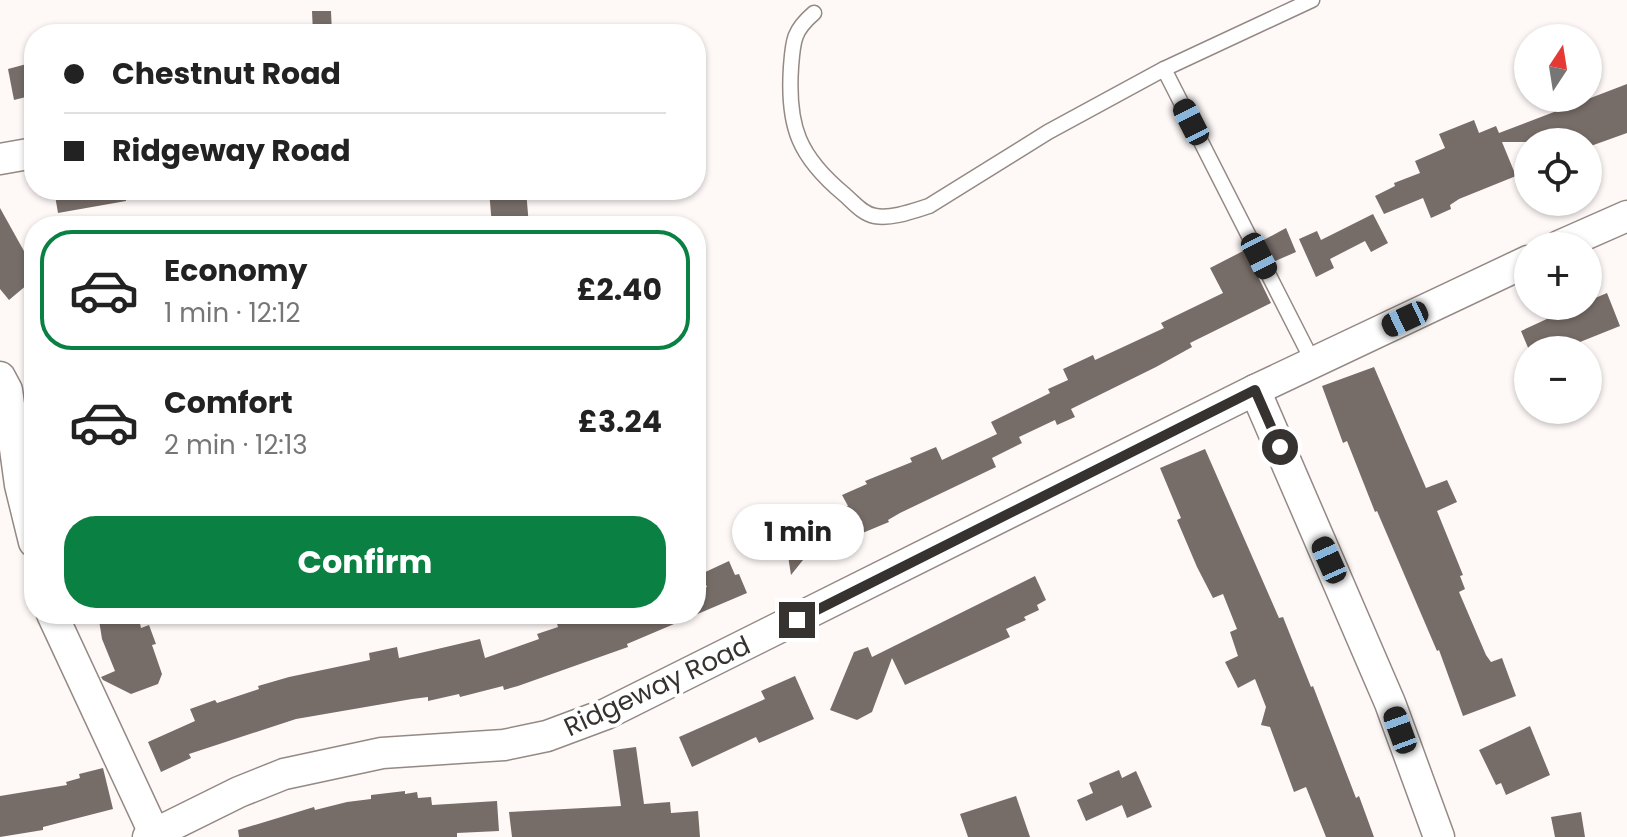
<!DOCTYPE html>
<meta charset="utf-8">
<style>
body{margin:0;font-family:Poppins,sans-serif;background:#f6f6f6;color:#222;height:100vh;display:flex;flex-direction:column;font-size:30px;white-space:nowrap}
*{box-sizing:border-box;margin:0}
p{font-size:26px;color:#767676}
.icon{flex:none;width:44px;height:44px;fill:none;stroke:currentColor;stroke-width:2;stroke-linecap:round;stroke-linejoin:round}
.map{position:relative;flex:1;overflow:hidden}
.drawer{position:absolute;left:24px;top:216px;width:682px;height:408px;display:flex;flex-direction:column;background:#fff;border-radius:32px;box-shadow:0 2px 6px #0004}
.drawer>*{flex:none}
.banner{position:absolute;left:24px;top:24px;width:682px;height:176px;border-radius:32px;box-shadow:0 2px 6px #0004;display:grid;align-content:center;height:176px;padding:0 40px;background:#fff}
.needle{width:52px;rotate:12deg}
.buttons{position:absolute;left:1514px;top:24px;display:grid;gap:16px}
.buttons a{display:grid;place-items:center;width:88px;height:88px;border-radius:50%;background:#fff;box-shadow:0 2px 6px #0004;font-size:40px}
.end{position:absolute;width:36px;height:36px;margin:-18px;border:10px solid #36322f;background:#fff;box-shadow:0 0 0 4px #fff}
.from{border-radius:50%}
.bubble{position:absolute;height:56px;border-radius:28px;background:#fff;box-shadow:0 2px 6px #0004;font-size:26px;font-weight:700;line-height:56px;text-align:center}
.car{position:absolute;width:24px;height:48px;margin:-24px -12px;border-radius:10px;box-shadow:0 0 6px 2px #0007;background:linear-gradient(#222 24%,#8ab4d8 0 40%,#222 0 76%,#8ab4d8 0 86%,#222 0)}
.banner b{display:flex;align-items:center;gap:28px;height:76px;font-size:30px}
.banner b+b{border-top:2px solid #e0e0e0}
.banner i{width:20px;height:20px;background:#222}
ul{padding:14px 0 0;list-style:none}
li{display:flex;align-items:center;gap:24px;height:120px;margin:0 16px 12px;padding:0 24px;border:4px solid transparent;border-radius:32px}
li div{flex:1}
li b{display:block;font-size:30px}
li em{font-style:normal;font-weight:700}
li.active{border-color:#0b8043}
li>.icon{width:72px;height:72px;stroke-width:1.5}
.action{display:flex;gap:16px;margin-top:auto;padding:16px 40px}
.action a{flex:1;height:92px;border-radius:32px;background:#0b8043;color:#fff;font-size:32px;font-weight:700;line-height:92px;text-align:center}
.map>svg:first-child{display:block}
.building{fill:#776d68}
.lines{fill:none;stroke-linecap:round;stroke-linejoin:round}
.service-casing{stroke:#948984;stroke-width:17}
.minor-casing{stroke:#948984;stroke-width:33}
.service{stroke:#fff;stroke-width:14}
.minor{stroke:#fff;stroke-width:30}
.route{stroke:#36322f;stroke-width:10}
.labels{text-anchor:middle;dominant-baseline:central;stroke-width:8;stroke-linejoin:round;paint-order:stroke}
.street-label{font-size:26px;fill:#36322f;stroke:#fff}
</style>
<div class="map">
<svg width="1627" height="837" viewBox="0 0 1627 837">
<rect width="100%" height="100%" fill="#fef9f7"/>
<!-- building -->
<g class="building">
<path d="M312,11H331L332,34H313Z"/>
<path d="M34,62V95L14,100L8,69Z"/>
<path d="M1627,84V133L1588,147V142H1502L1516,176L1459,199L1450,205L1451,209L1431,218L1423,198L1384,214L1375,196L1395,186L1394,183L1420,173L1415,161L1445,148L1439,134L1474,120L1479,133L1496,126L1499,133Z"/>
<path d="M54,190H125L126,201L58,213Z"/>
<path d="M489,190H526L529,226H492Z"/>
<path d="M0,208L34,269V279L9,300L0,289Z"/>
<path d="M1373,214L1388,243L1371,252L1365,241L1330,259L1334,268L1316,277L1299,239L1317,231L1321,240Z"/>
<path d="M1286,228L1296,252L1273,262L1262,241Z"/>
<path d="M1245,250L1271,303L1190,343L1192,347L1156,367L1071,409L1075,417L1057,425L1055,420L1019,437L1022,443L992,458L996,467L900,513L888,520L889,522L836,544L837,550L807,555L791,575L786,543L794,542L792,529L811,526L810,512L848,506L842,495L867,484L865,481L912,462L910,458L936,447L942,460L997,434L991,422L1050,393L1048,389L1068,380L1063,369L1093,355L1095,360L1164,328L1161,323L1223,293L1210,268Z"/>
<path d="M1607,293L1620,326L1560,350H1529L1521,331L1575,306H1588V301Z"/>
<path d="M1374,367L1426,488L1447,480L1457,502L1437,511L1463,575L1460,576L1465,589L1459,592L1486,655L1491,662L1502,658L1516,696L1463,716L1439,650L1437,651L1377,511L1375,512L1347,441L1343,443L1322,386Z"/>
<path d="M1205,449L1279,618L1283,617L1311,687L1313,686L1356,798L1359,796L1374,837H1326L1306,787L1294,792L1270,727L1261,725L1266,707L1255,679L1238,688L1225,662L1238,656L1230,632L1237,629L1223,594L1213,598L1197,567L1177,520L1181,518L1160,468Z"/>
<path d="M729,561L735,575L739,574L747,593L627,644L628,647L518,686L504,690L503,686L460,697L459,694L428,701V697L412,699L296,719L189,754L191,758L161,772L148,742L195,721L190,709L215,700L217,703L259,689L258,686L289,677L370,660L369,653L397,647L399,658L480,639L485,658L539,639L537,634L558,627L556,620L574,614L577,621L596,614H696V592L707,587L701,574Z"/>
<path d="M1035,576L1046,600L1037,605L1039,610L1024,617L1026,620L1006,629L1010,637L905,685L892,658L872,712L857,720L830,710L854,652L868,647L872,657Z"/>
<path d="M98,614H138L141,628L149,625L156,644L152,645L162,674L158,684L131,694L103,680L101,677L115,671L102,639Z"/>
<path d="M795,676L814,719L759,743L756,737L692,767L679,737L765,699L761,691Z"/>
<path d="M1530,726L1550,775L1506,795L1501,783L1496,785L1479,750Z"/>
<path d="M636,747L644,804L670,802L671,813L698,811L700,837H512L509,812L621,806L613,750Z"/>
<path d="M103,768L113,809L43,827V830L0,837V796L67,785L66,782L80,778L79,774Z"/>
<path d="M1119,770L1122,778L1136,771L1152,807L1127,818L1122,805L1086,821L1077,800L1093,793L1089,783Z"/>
<path d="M405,791V794L417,792L418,798L431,797L432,805L497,801L499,831L457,833V837H239L238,830L314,807L315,810L347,802L371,799V795Z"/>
<path d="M1016,796L1030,837H968L960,814Z"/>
<path d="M1581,812L1585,837H1555L1551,817Z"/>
</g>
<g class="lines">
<defs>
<g id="service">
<path d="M1312,0L1164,69L1313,362"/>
<path d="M814,13C793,31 793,41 791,67C787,127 799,157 845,195C854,203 863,214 875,216C892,219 913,211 929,206L1048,132L1164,69"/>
</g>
<g id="minor">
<path d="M0,159L34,153"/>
<path d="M1559,246L1627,216"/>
<path d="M0,377L7,390L20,485L34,542"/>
<path d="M1255,390L1390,703L1439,837"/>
<path d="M52,614L155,835"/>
<path d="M148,837L239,792L284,774L382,753L504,745L547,736L606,714L1255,390L1528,261"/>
</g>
</defs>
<!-- service casing -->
<use href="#service" class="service-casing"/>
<!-- minor casing -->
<use href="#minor" class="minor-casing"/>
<!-- service -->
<use href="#service" class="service"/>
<!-- minor -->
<use href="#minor" class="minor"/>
</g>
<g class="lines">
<!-- route -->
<path class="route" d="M797,620L1255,390L1280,447"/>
</g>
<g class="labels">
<!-- street labels -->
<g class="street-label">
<text transform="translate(657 686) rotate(-25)">Ridgeway Road</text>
</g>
</g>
</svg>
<div class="buttons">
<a><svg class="needle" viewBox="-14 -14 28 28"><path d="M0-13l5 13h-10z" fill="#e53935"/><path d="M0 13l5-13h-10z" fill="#767676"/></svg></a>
<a><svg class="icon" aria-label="locate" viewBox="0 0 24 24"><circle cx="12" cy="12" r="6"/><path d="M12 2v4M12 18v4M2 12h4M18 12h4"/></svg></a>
<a>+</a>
<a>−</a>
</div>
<i class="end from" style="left:1280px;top:447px"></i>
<i class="end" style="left:797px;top:620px"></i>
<div class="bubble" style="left:732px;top:504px;width:132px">1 min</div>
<i class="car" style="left:1191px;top:122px;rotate:333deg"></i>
<i class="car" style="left:1259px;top:256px;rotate:153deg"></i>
<i class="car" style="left:1405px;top:319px;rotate:245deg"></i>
<i class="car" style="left:1329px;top:560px;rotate:336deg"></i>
<i class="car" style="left:1400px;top:730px;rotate:340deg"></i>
<div class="banner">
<b><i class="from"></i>Chestnut Road</b>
<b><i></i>Ridgeway Road</b>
</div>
<section class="drawer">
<ul>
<li class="active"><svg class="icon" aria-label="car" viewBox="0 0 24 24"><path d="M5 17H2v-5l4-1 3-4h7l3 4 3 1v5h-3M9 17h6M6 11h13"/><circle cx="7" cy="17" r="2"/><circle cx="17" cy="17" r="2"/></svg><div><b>Economy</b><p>1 min · 12:12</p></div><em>£2.40</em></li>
<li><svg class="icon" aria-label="car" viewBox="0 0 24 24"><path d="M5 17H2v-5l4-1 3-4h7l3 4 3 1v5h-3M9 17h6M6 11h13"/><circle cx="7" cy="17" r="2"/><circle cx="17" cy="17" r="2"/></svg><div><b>Comfort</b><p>2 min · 12:13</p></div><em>£3.24</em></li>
</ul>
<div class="action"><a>Confirm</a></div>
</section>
</div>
